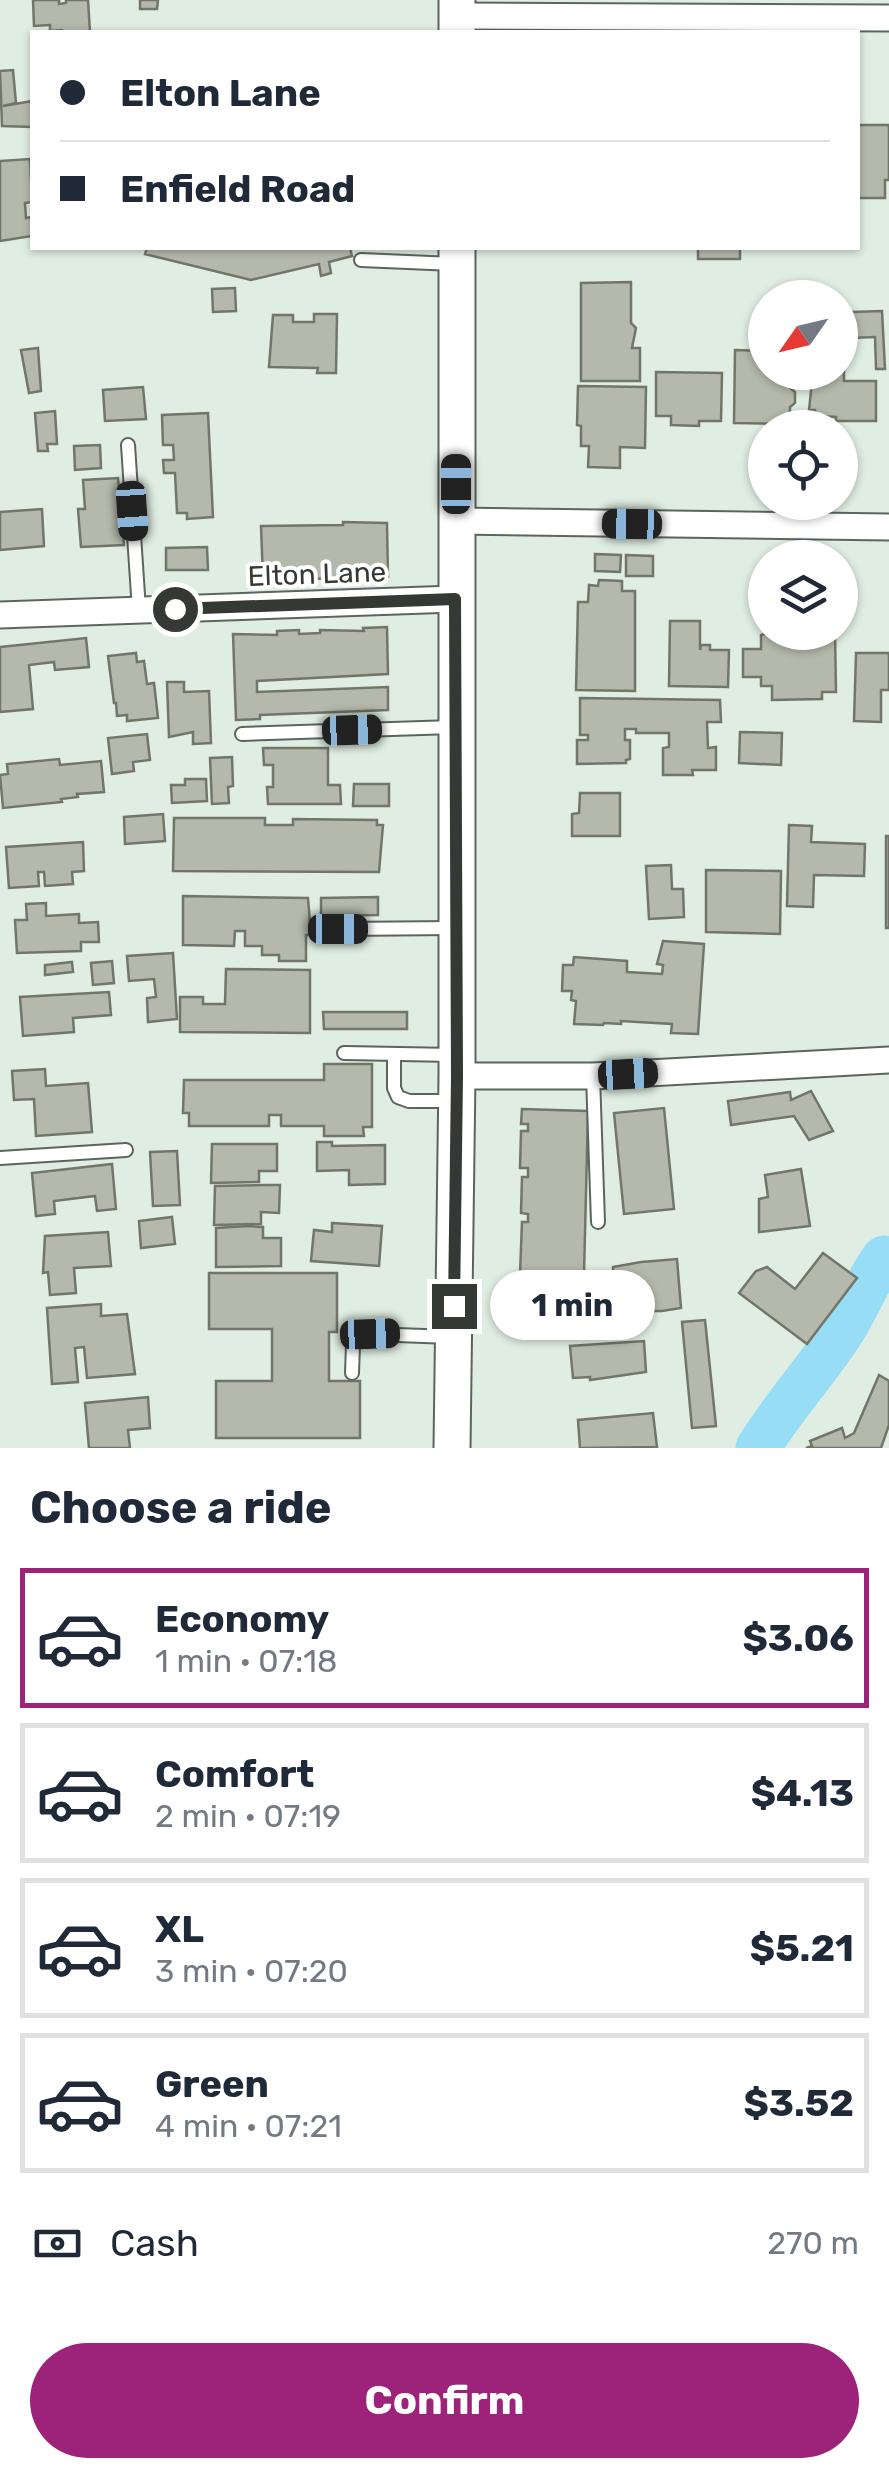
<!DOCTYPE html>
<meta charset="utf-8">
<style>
body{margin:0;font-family:Rubik,sans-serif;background:#f6f6f7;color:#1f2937;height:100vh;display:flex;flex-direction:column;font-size:38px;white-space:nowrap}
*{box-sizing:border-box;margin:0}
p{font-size:32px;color:#747a83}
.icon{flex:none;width:55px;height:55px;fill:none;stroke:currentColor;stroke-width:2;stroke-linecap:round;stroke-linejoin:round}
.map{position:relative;height:1448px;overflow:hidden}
.side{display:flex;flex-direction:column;background:#fff;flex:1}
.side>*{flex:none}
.banner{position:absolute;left:30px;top:30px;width:830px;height:220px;border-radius:0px;box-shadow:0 2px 8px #0004;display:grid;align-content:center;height:220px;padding:0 30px;background:#fff}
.needle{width:65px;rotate:236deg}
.buttons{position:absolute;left:748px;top:280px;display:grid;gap:20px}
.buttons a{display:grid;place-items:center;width:110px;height:110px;border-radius:50%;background:#fff;box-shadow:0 2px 8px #0004;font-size:50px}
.end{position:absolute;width:45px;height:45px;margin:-22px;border:12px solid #343935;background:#fff;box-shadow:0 0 0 5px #fff}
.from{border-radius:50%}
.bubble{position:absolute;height:70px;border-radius:35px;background:#fff;box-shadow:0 2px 8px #0004;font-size:32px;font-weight:700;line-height:70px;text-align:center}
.car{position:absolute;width:30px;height:60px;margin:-30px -15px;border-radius:12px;box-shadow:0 0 8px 2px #0007;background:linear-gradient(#222 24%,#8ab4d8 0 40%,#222 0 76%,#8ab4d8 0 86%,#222 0)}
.banner b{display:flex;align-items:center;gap:35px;height:95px;font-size:38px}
.banner b+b{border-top:2px solid #e0e1e3}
.banner i{width:25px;height:25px;background:#1f2937}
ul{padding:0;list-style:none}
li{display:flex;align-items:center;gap:30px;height:140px;margin:0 20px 15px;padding:0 10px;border:5px solid #e0e1e3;border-radius:0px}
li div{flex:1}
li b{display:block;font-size:38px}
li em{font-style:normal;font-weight:700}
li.current{border-color:#9c227a}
li>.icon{width:90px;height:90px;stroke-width:1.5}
h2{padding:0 30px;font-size:45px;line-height:120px}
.pay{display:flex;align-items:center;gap:25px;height:110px;padding:0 30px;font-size:38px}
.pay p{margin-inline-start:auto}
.action{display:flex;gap:20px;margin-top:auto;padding:20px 30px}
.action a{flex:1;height:115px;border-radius:60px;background:#9c227a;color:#fff;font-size:40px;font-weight:700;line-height:115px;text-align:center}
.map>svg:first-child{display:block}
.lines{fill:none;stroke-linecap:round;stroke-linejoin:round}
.river{stroke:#96ddf5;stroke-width:45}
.building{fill:#b5b9ab;stroke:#727669;stroke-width:2.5}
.lane-casing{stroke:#5a665d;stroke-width:16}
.street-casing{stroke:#5a665d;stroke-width:29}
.secondary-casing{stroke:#5a665d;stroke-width:39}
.lane{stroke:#fff;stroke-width:12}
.street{stroke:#fff;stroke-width:25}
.secondary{stroke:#fff;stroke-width:35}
.route{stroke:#343935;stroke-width:12}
.labels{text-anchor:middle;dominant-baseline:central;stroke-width:8;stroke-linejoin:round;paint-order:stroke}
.street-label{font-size:28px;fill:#343935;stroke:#fff}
</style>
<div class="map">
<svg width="889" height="1448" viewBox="0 0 889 1448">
<rect width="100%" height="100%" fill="#dfede2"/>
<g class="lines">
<!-- river -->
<path class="river" d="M758,1448C783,1407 815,1373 841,1333C857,1309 866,1282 884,1258"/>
</g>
<!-- building -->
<g class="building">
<path d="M33,0H59V4L66,3V0H88L90,32H63L62,30L50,31V25L34,26Z"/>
<path d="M140,0H158L157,9H140Z"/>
<path d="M13,70L16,103L3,106L32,101V127L2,126L0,71Z"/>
<path d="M858,125H889V180H885V198H858Z"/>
<path d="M30,159L32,202L25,203L26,218L31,217L32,236L0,241V161Z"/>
<path d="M147,248H350L352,256L329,262L331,273L321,276L319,264L251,280L145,254Z"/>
<rect x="698" y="248" width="42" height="11"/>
<path d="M631,282V323L636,328L632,348H640V381H581V283Z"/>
<path d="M235,288L236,311L213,312L212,289Z"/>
<path d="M882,311L885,369H876L875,337L851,338V312Z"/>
<path d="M314,314H337L336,373H317L318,368L269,367L273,315H293V322H314Z"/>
<path d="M840,344H844V381H876V421H836V417L815,416V410H809L813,372H840Z"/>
<path d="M38,348L41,391L29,393L21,350Z"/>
<path d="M735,350L765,351V372H789V387L795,392V403L790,407V424L734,423Z"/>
<path d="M656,372L722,373L721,421H699V426L671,425V416H656Z"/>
<path d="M578,386L646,387L645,448L620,447V468L588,467L589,446H581V426L577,425Z"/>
<path d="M143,387L146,419L105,421L103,390Z"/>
<path d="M55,411L57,444H47L48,451H38L35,413Z"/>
<path d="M208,413L213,517L187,519V513H177L175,473H164L163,460H174L173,445H163L162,415Z"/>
<path d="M100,445L101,468L75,470L74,446Z"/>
<path d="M118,478L124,545L81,547L78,509H85L83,480Z"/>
<path d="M42,509L44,546L0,550V512Z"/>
<path d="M343,522L387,523L388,577L263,580L261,526L343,525Z"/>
<path d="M207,547L208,570H166V548Z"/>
<path d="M595,554L621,555L620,572L595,571Z"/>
<path d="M626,555L653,556V576H626Z"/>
<path d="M599,580L622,581V591H635V691L576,690L578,602H588L589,585L598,586Z"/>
<path d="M670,621H700V650L701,645H710V650H729L728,687L669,686Z"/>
<path d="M387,627L388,674L257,681V692L388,687V710L260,715V719L236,720L233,634L277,635V631L299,630V634L320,633V630L364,631L363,628Z"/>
<path d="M775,632H835L836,692H822V699L772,700V686H761V677H743V649H761V635Z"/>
<path d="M86,638L89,667L55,670L54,662L29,665L33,709L0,712V647Z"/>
<path d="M136,653L137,662L144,661L147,684L154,683L158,718L127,721V715L117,716L116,703H114L108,656Z"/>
<path d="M856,653H889V690H881V722L854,721Z"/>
<path d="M167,682H184V692L209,691L211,743L193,744V732L169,737Z"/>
<path d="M580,698L720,700L721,722H707L708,748L716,747V770H692L693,775H663V748L669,747V733H636V729H625V740H630V759L626,760V763L577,764V740H588V735H580Z"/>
<path d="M740,732L782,733L781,765L739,763Z"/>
<path d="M147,734L150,760L133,762L134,771L112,774L108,738Z"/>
<path d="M263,748H328V785H340L341,804H268L267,787H273V765H264Z"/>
<path d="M232,757L233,786L228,787L229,803L212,804L210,758Z"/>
<path d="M59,759L60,765L101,761L104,792L77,794L78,797L61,799L62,802L3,808L0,775L8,774L7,764Z"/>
<path d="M185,779H206L207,801L172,803L171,785H185Z"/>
<path d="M354,784H389V806H353Z"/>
<path d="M580,793H620V836H572V814L579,813Z"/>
<path d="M163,814L165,841L125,844L124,817Z"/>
<path d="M174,818H265V825H293V819L377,820V825H383L379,872L173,871Z"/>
<path d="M789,825L812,826L811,842L865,844L864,876L814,875L813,907L787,906Z"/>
<rect x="886" y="836" width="3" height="92"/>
<path d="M83,842L84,871L72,872L73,884L45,886L44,872H38L39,886L9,888L6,847Z"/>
<path d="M671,865L672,889H683L684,917L649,919L646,866Z"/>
<path d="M706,870L781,871L780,934L706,932Z"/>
<path d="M183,896L308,898L311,935H306V961H279V955H262V946H245V931H235L234,946L183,945Z"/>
<path d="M378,897V915L321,916V898Z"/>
<path d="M46,903V916L79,914V923L98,922L99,942H81V951L17,953L15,920H27L26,904Z"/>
<path d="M663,941L704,944L698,1034L671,1033L672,1024L621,1021V1024L604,1023L603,1025L574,1024L576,1001L571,1000L572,991H562L563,965H573L574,957L627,961V972L662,974L663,965L657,964Z"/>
<path d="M173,953L177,1019L148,1022L147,998L156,997L154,979L129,981L127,956Z"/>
<path d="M112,961L114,983L93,985L91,963Z"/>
<path d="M72,962L73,972L45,975V965Z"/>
<path d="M226,969L310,970V1033L180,1032V997H203V1004H225Z"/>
<path d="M109,992L111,1015L73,1018L74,1032L23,1036L20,997Z"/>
<path d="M323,1012H407V1029H324Z"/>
<path d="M324,1064H372V1127H363L364,1136H324V1126H281V1115H269V1126H189V1113H183L184,1080H324Z"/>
<path d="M45,1069L46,1086L88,1083L92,1132L36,1136L34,1099L14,1100L12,1071Z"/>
<path d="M811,1091L833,1131L809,1140L794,1116L731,1125L728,1101L790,1092L791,1100Z"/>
<path d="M664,1108L674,1209L624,1214L614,1113Z"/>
<path d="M522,1109L588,1111L584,1274H520L522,1222H528V1214L521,1213L522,1177H528V1168H520L521,1131H528V1124H521Z"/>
<path d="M317,1142H332V1146L385,1145V1184L349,1185V1170L317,1171Z"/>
<path d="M212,1144H277V1171H259V1182L211,1183Z"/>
<path d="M177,1151L180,1205L153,1206L150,1152Z"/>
<path d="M112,1164L116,1209L97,1211L95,1196L54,1201L55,1214L36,1216L32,1173Z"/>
<path d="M801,1169L810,1226L759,1232V1199L768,1197L765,1175Z"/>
<path d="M265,1185H280L279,1213L261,1212V1224L214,1225L215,1186Z"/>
<path d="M172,1217L175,1244L141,1248L139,1221Z"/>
<path d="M332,1223L382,1226L379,1266L311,1261L314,1230L332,1232Z"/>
<path d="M248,1226L263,1227V1238H281V1266L216,1267V1228Z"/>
<path d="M108,1232L111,1266L74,1268L76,1293L50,1295L48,1272L43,1273L45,1236Z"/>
<path d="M823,1253L857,1278L807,1344L739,1293L756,1271L767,1267L795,1289Z"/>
<path d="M677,1259L681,1308L662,1311H646L645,1307L621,1309L622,1317L570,1321L568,1304L576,1303L575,1285L592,1284L591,1272L613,1271V1267L641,1262Z"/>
<path d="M209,1273H337V1332H329V1381H360V1438H216V1381H272V1329H209Z"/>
<path d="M549,1288L559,1297L542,1314L533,1304Z"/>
<path d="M101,1304V1316L127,1314L135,1374L87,1378L84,1347L75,1348L78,1382L52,1384L47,1308Z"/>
<path d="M705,1320L716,1426L692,1428L682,1322Z"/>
<path d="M644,1341L646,1372L590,1380V1377L573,1378L570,1346Z"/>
<path d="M879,1375L889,1381V1425L881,1448H806L812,1446L810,1441L842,1428L845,1438L854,1433Z"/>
<path d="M148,1397L150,1428L128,1430L130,1448H89L85,1403Z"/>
<path d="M653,1413L657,1447L580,1448L578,1420Z"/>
</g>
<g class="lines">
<defs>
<g id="lane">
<path d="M361,260L454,264"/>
<path d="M128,445L139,610"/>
<path d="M242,734L453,727"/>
<path d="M339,929L454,928"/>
<path d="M344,1053L454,1055"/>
<path d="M394,1054V1088L398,1097L409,1101H456"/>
<path d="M593,1076L598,1222"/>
<path d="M0,1158L126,1150"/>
<path d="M352,1373L353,1345L370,1334L451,1337"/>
</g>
<g id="street">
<path d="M457,16L889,18"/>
<path d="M456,521L889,527"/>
<path d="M0,615L455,599"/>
<path d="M457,1076H593L889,1060"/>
</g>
<g id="secondary">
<path d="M457,32V0"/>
<path d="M452,1448L457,1076V248"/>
</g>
</defs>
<!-- lane casing -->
<use href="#lane" class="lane-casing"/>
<!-- street casing -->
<use href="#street" class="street-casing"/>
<!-- secondary casing -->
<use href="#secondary" class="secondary-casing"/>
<!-- lane -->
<use href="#lane" class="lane"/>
<!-- street -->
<use href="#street" class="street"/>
<!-- secondary -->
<use href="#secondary" class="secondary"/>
</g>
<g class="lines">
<!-- route -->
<path class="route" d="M175,609L455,599L457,1076L454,1306"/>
</g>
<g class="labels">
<!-- street labels -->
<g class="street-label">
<text transform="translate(317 574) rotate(-2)">Elton Lane</text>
</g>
</g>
</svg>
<div class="buttons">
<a><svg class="needle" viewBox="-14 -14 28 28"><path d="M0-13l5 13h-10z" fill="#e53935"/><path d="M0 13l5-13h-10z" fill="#747a83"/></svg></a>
<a><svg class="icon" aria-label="locate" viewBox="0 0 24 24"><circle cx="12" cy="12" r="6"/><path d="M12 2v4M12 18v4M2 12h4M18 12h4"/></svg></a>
<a><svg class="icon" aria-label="layers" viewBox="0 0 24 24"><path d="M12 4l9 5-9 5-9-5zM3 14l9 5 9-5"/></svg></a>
</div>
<i class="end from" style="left:175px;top:609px"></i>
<i class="end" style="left:454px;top:1306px"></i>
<div class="bubble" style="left:490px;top:1270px;width:165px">1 min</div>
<i class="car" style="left:456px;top:484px;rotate:0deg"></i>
<i class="car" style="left:132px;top:511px;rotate:176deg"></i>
<i class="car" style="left:632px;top:524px;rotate:271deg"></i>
<i class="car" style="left:352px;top:730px;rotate:88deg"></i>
<i class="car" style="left:338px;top:929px;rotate:90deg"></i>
<i class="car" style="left:628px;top:1074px;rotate:87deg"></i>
<i class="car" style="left:370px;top:1334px;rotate:88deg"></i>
<div class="banner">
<b><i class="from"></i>Elton Lane</b>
<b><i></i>Enfield Road</b>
</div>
</div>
<section class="side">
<h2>Choose a ride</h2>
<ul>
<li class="current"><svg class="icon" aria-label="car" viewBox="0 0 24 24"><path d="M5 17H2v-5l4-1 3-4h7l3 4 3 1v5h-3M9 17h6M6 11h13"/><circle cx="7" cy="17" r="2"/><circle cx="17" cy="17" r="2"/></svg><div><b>Economy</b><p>1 min · 07:18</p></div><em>$3.06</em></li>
<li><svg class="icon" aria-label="car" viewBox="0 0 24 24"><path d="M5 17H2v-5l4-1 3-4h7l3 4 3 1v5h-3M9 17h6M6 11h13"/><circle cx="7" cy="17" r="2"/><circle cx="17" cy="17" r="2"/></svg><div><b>Comfort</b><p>2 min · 07:19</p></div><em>$4.13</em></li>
<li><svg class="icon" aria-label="car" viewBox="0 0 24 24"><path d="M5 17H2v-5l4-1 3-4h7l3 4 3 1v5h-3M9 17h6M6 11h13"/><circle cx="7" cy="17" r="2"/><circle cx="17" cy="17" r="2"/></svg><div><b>XL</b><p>3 min · 07:20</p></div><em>$5.21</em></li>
<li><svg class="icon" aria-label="car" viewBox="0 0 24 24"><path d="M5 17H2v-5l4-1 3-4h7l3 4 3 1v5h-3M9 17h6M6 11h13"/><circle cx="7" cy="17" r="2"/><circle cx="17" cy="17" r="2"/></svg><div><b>Green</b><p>4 min · 07:21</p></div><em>$3.52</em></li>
</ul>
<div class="pay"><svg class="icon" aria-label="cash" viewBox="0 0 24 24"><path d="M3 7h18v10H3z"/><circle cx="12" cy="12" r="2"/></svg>Cash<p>270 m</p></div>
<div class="action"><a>Confirm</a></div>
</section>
